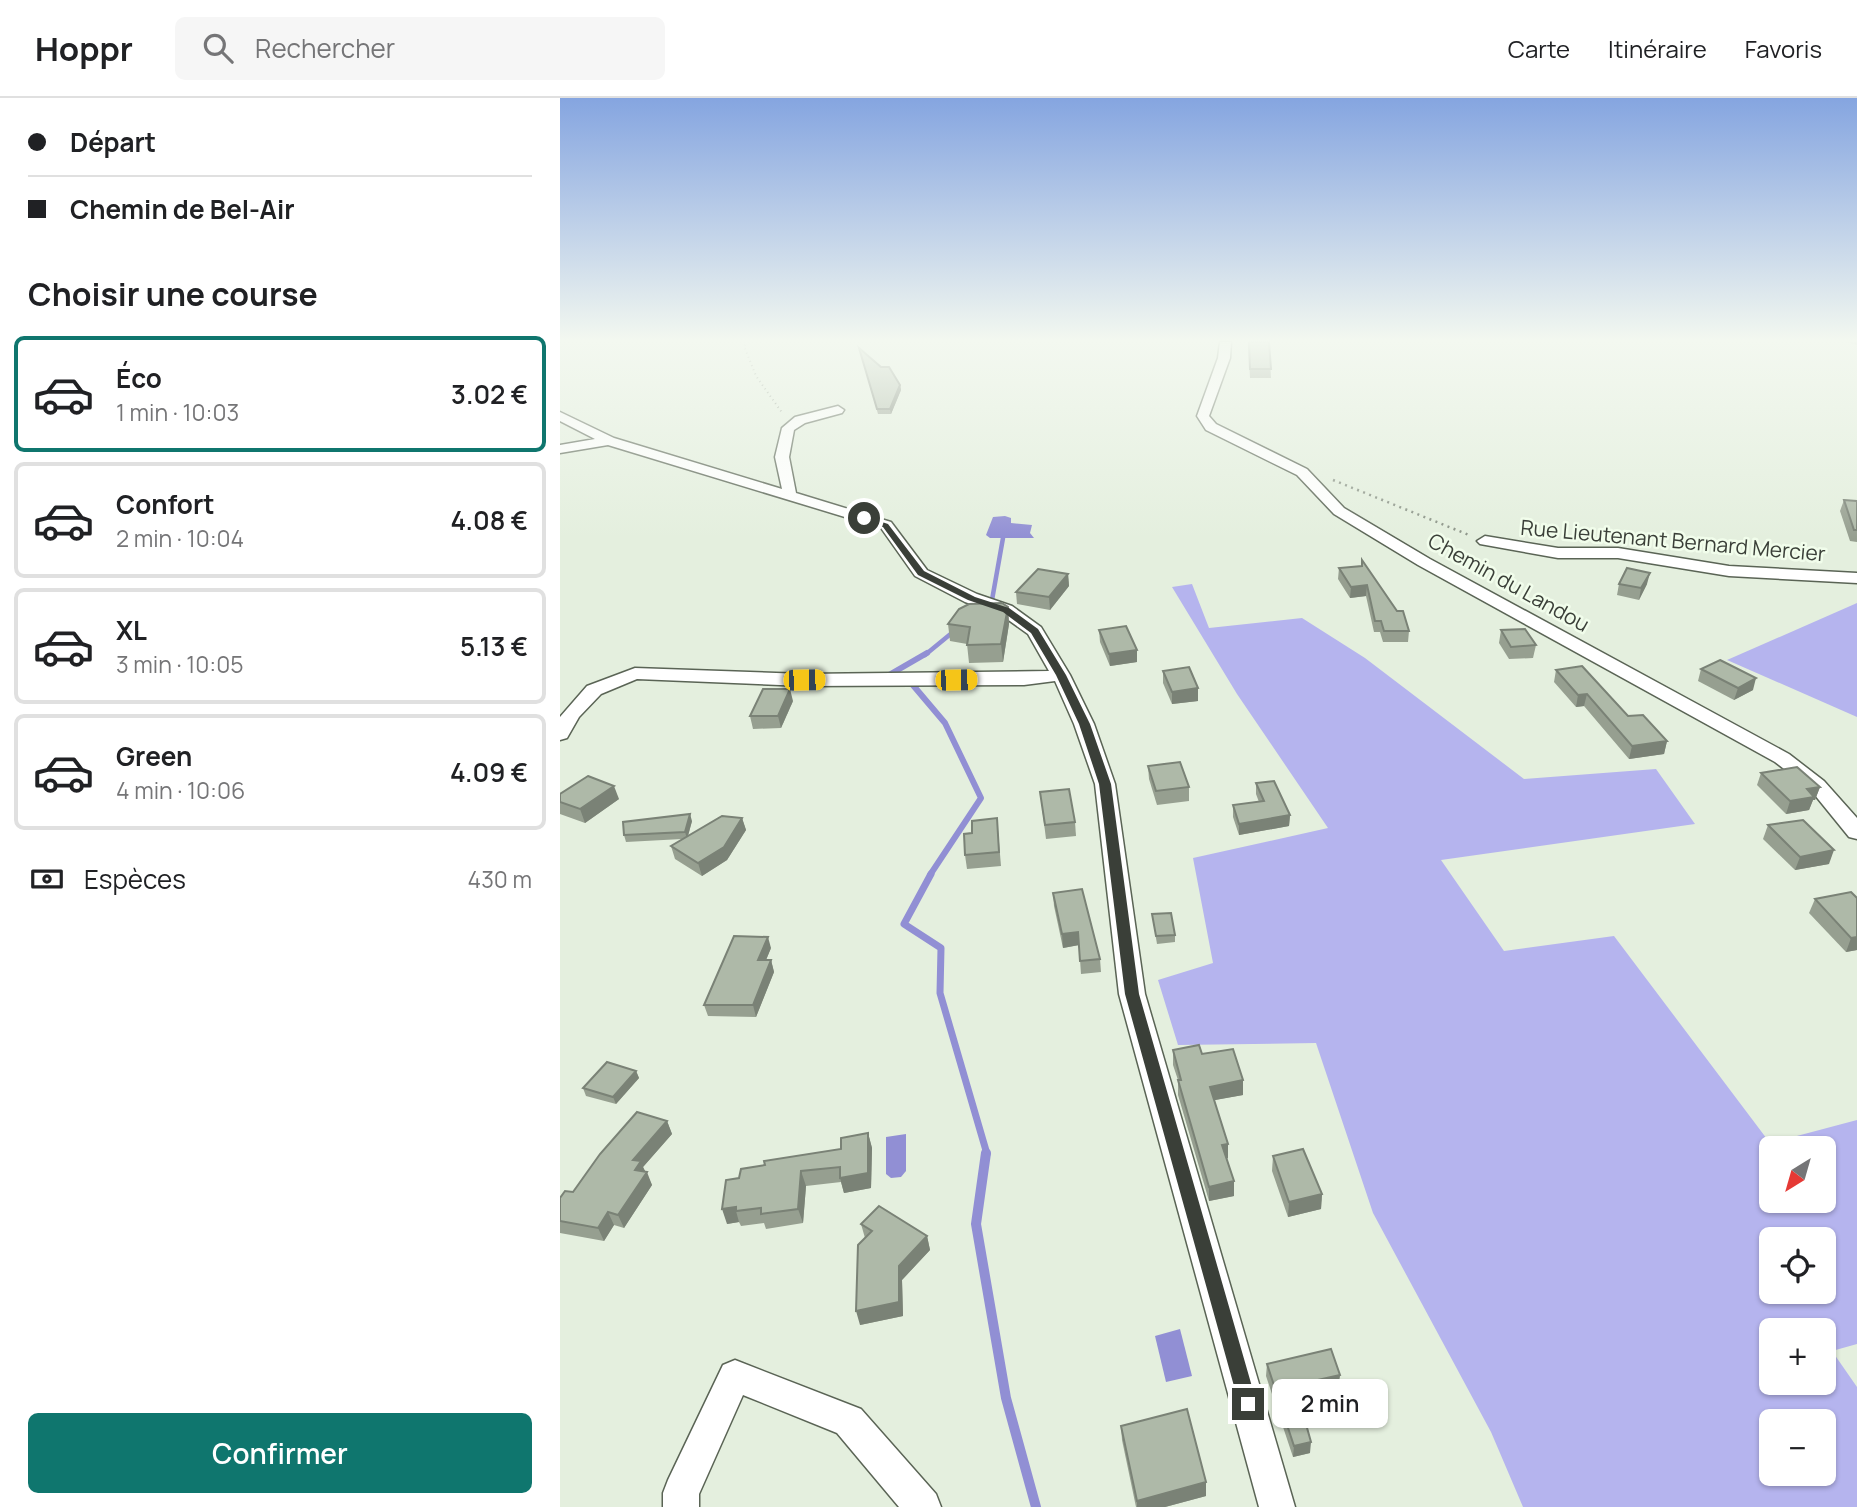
<!DOCTYPE html>
<html lang="fr">
<meta charset="utf-8">
<style>
body{margin:0;font-family:Manrope,sans-serif;background:#f6f6f6;color:#202124;height:100vh;display:flex;flex-direction:column;font-size:26px;white-space:nowrap}
*{box-sizing:border-box;margin:0}
p{font-size:23px;color:#757577}
.icon{flex:none;width:38px;height:38px;fill:none;stroke:currentColor;stroke-width:2;stroke-linecap:round;stroke-linejoin:round}
.map{position:relative;flex:1;overflow:hidden}
.drawer{display:flex;flex-direction:column;background:#fff;width:560px}
.drawer>*{flex:none}
.top-card{display:grid;align-content:center;height:154px;padding:0 28px;background:#fff}
.needle{width:46px;rotate:217deg}
.fabs{position:absolute;left:1199px;top:1038px;display:grid;gap:14px}
.fabs a{display:grid;place-items:center;width:77px;height:77px;border-radius:10px;background:#fff;box-shadow:0 2px 5px #0004;font-size:35px}
.end{position:absolute;width:32px;height:32px;margin:-16px;border:9px solid #3a3f38;background:#fff;box-shadow:0 0 0 4px #fff}
.from{border-radius:50%}
.bubble{position:absolute;height:49px;border-radius:10px;background:#fff;box-shadow:0 2px 5px #0004;font-size:23px;font-weight:600;line-height:49px;text-align:center}
.car{position:absolute;width:21px;height:42px;margin:-21px -10px;border-radius:9px;box-shadow:0 0 5px 2px #0007;background:linear-gradient(#f5c518 24%,#345 0 40%,#f5c518 0 76%,#345 0 86%,#f5c518 0)}
.top-card b{display:flex;align-items:center;gap:24px;height:66px;font-size:26px}
.top-card b+b{border-top:2px solid #e0e0e0}
.top-card i{width:18px;height:18px;background:#202124}
ul{padding:0;list-style:none}
li{display:flex;align-items:center;gap:21px;height:116px;margin:0 14px 10px;padding:0 14px;border:4px solid #e0e0e0;border-radius:10px}
li div{flex:1}
li b{display:block;font-size:26px}
li em{font-style:normal;font-weight:600}
li.selected{border-color:#0f766e}
li>.icon{width:63px;height:63px;stroke-width:1.5}
h2{padding:0 28px;font-size:32px;line-height:84px}
.pay{display:flex;align-items:center;gap:18px;height:77px;padding:0 28px;font-size:26px}
.pay p{margin-inline-start:auto}
.cta{display:flex;gap:14px;margin-top:auto;padding:14px 28px}
.cta a{flex:1;height:80px;border-radius:10px;background:#0f766e;color:#fff;font-size:28px;font-weight:600;line-height:80px;text-align:center}
header{display:flex;align-items:center;gap:42px;box-sizing:border-box;height:98px;padding:0 35px;background:#fff;border-bottom:2px solid #e0e0e0}
header strong{font-size:33px}
nav{display:flex;gap:38px;margin-inline-start:auto;font-size:24px}
.search{width:490px;height:63px;background:#f6f6f6;display:flex;align-items:center;gap:18px;box-sizing:border-box;padding:0 24px;border-radius:10px;color:#757577;font-size:26px}
main{display:flex;flex:1;min-height:0}
.map>svg:first-child{display:block}
.green{fill:#b5b4ee;fill-rule:evenodd}
.water{fill:#918fd4}
.lines{fill:none;stroke-linecap:round;stroke-linejoin:round}
.stream-far3{stroke:#918fd4;stroke-width:4.5}
.stream-far2{stroke:#918fd4;stroke-width:6}
.stream-far1{stroke:#918fd4;stroke-width:7}
.stream{stroke:#918fd4;stroke-width:10}
.minor-casing{stroke:#5a6455;stroke-width:3}
.path-far1{stroke:#8c9488;stroke-width:2;stroke-dasharray:1 3.5;stroke-linecap:butt}
.path{stroke:#8c9488;stroke-width:2.5;stroke-dasharray:2 4.5;stroke-linecap:butt}
.minor{fill:#fff;fill-rule:evenodd}
.wall{fill:#969f90}
.shaded-wall{fill:#7a8276}
.building{fill:#aeb9a8;stroke:#7a8276;stroke-width:2}
.route{fill:#3a3f38}
.labels{text-anchor:middle;dominant-baseline:central;stroke-width:5;stroke-linejoin:round;paint-order:stroke}
.far-street-label{font-size:21px;fill:#3a3f38;stroke:#f1fdeb}
</style>
<header>
<strong>Hoppr</strong>
<div class="search"><svg class="icon" aria-label="search" viewBox="0 0 24 24"><circle cx="10" cy="10" r="6"/><path d="M15 15l6 6"/></svg>Rechercher</div>
<nav><a>Carte</a><a>Itinéraire</a><a>Favoris</a></nav>
</header>
<main>
<section class="drawer">
<div class="top-card">
<b><i class="from"></i>Départ</b>
<b><i></i>Chemin de Bel-Air</b>
</div>
<h2>Choisir une course</h2>
<ul>
<li class="selected"><svg class="icon" aria-label="car" viewBox="0 0 24 24"><path d="M5 17H2v-5l4-1 3-4h7l3 4 3 1v5h-3M9 17h6M6 11h13"/><circle cx="7" cy="17" r="2"/><circle cx="17" cy="17" r="2"/></svg><div><b>Éco</b><p>1 min · 10:03</p></div><em>3.02 €</em></li>
<li><svg class="icon" aria-label="car" viewBox="0 0 24 24"><path d="M5 17H2v-5l4-1 3-4h7l3 4 3 1v5h-3M9 17h6M6 11h13"/><circle cx="7" cy="17" r="2"/><circle cx="17" cy="17" r="2"/></svg><div><b>Confort</b><p>2 min · 10:04</p></div><em>4.08 €</em></li>
<li><svg class="icon" aria-label="car" viewBox="0 0 24 24"><path d="M5 17H2v-5l4-1 3-4h7l3 4 3 1v5h-3M9 17h6M6 11h13"/><circle cx="7" cy="17" r="2"/><circle cx="17" cy="17" r="2"/></svg><div><b>XL</b><p>3 min · 10:05</p></div><em>5.13 €</em></li>
<li><svg class="icon" aria-label="car" viewBox="0 0 24 24"><path d="M5 17H2v-5l4-1 3-4h7l3 4 3 1v5h-3M9 17h6M6 11h13"/><circle cx="7" cy="17" r="2"/><circle cx="17" cy="17" r="2"/></svg><div><b>Green</b><p>4 min · 10:06</p></div><em>4.09 €</em></li>
</ul>
<div class="pay"><svg class="icon" aria-label="cash" viewBox="0 0 24 24"><path d="M3 7h18v10H3z"/><circle cx="12" cy="12" r="2"/></svg>Espèces<p>430 m</p></div>
<div class="cta"><a>Confirmer</a></div>
</section>
<div class="map">
<svg width="1297" height="1409" viewBox="0 0 1297 1409">
<rect width="100%" height="100%" fill="#e4efde"/>
<!-- green -->
<g class="green">
<path d="M632,486L649,530L742,520L805,560L964,681L1096,671L1135,726L881,762L944,853L1054,838L1210,1045L1297,1022V1246L1272,1253L1297,1289V1409H963L931,1334L813,1115L756,945L618,947L598,882L653,865L633,760L768,730L677,596L612,489ZM1211,1050H1264V1102H1211ZM1211,1141H1264V1194H1211ZM1211,1232H1264V1284H1211ZM1211,1323H1264V1376H1211Z"/>
<path d="M1297,505V619L1167,562Z"/>
</g>
<!-- water -->
<g class="water">
<path d="M445,418L451,420V425L472,427L470,435L474,440H430L426,437L433,419Z"/>
<path d="M346,1036V1073L341,1079L331,1080L326,1076V1039Z"/>
<path d="M620,1231L632,1278L606,1284L595,1238Z"/>
</g>
<g class="lines">
<!-- stream-far3 -->
<g class="stream-far3">
<path d="M432,502L443,440"/>
<path d="M365,557L393,534"/>
</g>
<!-- stream-far2 -->
<g class="stream-far2">
<path d="M329,577L367,555"/>
<path d="M352,586L385,625L421,700L370,777"/>
</g>
<!-- stream-far1 -->
<path class="stream-far1" d="M371,776L344,826L381,850L380,895L427,1056"/>
<!-- stream -->
<path class="stream" d="M426,1055L416,1126L446,1300L476,1409"/>
<defs>
<g id="minor">
<path d="M660,244H671L670,260L649,318L656,326L747,371L784,410L870,461L1229,656L1264,683L1297,720V741L1289,739L1250,691L1215,664L858,467L774,416L737,377L646,332L637,318L658,260Z"/>
<path d="M278,308L284,312L282,315L245,325L234,332L229,359L236,395L331,424L367,472L417,496L452,508L481,529L510,577L534,626L555,686L585,896L735,1409H699L559,896L535,686L514,626L495,583L464,587L244,588L77,581L41,596L19,619L7,640L0,642V619L27,588L75,570L244,576L489,573L468,536L440,516L405,504L355,478L321,430L48,347L0,355V347L35,341L0,323V314L54,340L222,391L215,359L222,330L235,319Z"/>
<path d="M925,438L998,450H1058L1169,468L1297,475V485L1169,478L1058,460H998L920,446L917,443Z"/>
<path d="M175,1262L301,1311L376,1396L381,1409H339L277,1335L183,1297L139,1396V1409H103V1395L108,1382L163,1267Z"/>
</g>
</defs>
<!-- minor casing -->
<use href="#minor" class="minor-casing"/>
<!-- path-far1 -->
<path class="path-far1" d="M189,244L184,248L196,278L223,316"/>
<!-- path -->
<path class="path" d="M773,382L909,437"/>
<!-- minor -->
<use href="#minor" class="minor"/>
</g>
<!-- wall -->
<g class="wall">
<path d="M688,244H714H709L711,280H690Z"/>
<path d="M1287,244H1297V247Z"/>
<path d="M299,250L340,287L341,292L331,316H318Z"/>
<path d="M1284,402L1297,403V444L1290,443L1280,413Z"/>
<path d="M802,468L849,533L848,544H823L820,534H814L806,498L790,500L778,481L779,470Z"/>
<path d="M508,476L509,488L490,512L457,506L456,494Z"/>
<path d="M1059,486H1087L1079,502L1057,497Z"/>
<path d="M448,509L449,526L443,564L409,565L407,546L390,543L388,526Z"/>
<path d="M539,532L577,552V564L550,568L540,544Z"/>
<path d="M941,532L976,547L973,560L949,561L939,545Z"/>
<path d="M1141,571L1193,592L1174,602L1138,583Z"/>
<path d="M996,572L1107,643L1104,656L1069,661L1024,608L1016,609L994,584Z"/>
<path d="M603,573L638,603L612,606L603,585Z"/>
<path d="M233,603L221,630L193,631L190,618Z"/>
<path d="M588,668L629,689V703L597,707L589,681Z"/>
<path d="M1201,675L1260,689L1255,702H1253L1249,712L1226,716L1197,687Z"/>
<path d="M696,685L730,717L729,728L679,737L673,719V707L699,704L696,696Z"/>
<path d="M480,694L515,724L516,738L486,741Z"/>
<path d="M0,696L59,701L25,725L0,716Z"/>
<path d="M182,720L186,732L167,762L142,778L115,761L111,748L122,741L66,744L64,737L132,723L128,738Z"/>
<path d="M437,720L441,768L407,771L405,757L412,735Z"/>
<path d="M1208,727L1269,766L1235,772L1203,741Z"/>
<path d="M493,795L540,861L541,874L521,876L519,847L503,850L494,808Z"/>
<path d="M1297,800V852L1286,854L1249,815L1255,801Z"/>
<path d="M592,816L615,837V844L597,846Z"/>
<path d="M211,850L206,862H211L214,874L196,919L148,918L144,907Z"/>
<path d="M613,952L642,956L683,997L654,1002L668,1060L666,1061L674,1098L649,1103L618,997V982L613,967Z"/>
<path d="M76,973L79,980L56,1006L26,998L23,990Z"/>
<path d="M107,1023L112,1036L83,1069L92,1087L64,1130L54,1127L44,1143L0,1135V1100L13,1094Z"/>
<path d="M308,1035L312,1050L311,1090L284,1095L281,1084L246,1088L243,1125L206,1131L204,1125L181,1128L179,1124L167,1126L179,1080L281,1051Z"/>
<path d="M713,1058L762,1096L761,1111L728,1119L712,1073Z"/>
<path d="M301,1126L367,1138L370,1152L342,1182L343,1218L300,1227L305,1140Z"/>
<path d="M707,1266L780,1277L778,1289L743,1297L748,1329H747L750,1355L733,1359L706,1278Z"/>
<path d="M561,1328L646,1398L605,1409H576L562,1342Z"/>
</g>
<!-- shaded-wall -->
<g class="shaded-wall">
<path d="M340,287L341,292L331,316L330,311Z"/>
<path d="M1090,475L1087,486L1079,502L1081,490Z"/>
<path d="M508,476L509,488L490,512L489,499Z"/>
<path d="M807,487L806,498L790,500L791,489Z"/>
<path d="M448,509L449,526L443,564L441,546Z"/>
<path d="M577,552V564L550,568L549,556Z"/>
<path d="M1196,580L1193,592L1174,602L1178,590Z"/>
<path d="M638,590V603L612,606V594Z"/>
<path d="M230,591L233,603L221,630L218,618Z"/>
<path d="M1027,596L1024,608L1016,609L1018,597Z"/>
<path d="M1107,643L1104,656L1069,661L1072,648Z"/>
<path d="M54,688L59,701L25,725L20,711Z"/>
<path d="M1260,689L1255,702H1253L1249,712L1226,716L1230,703L1247,691Z"/>
<path d="M130,716L132,723L127,741L125,734Z"/>
<path d="M730,717L729,728L679,737V726Z"/>
<path d="M182,720L186,732L167,762L142,778L138,765Z"/>
<path d="M1274,752L1269,766L1235,772L1240,759Z"/>
<path d="M518,834L519,847L503,850L502,836Z"/>
<path d="M208,839L211,850L201,874L198,862Z"/>
<path d="M1297,839V852L1286,854L1291,840Z"/>
<path d="M211,862L214,874L196,919L193,907Z"/>
<path d="M76,973L79,980L56,1006L53,999Z"/>
<path d="M683,982V997L650,1003V989Z"/>
<path d="M107,1023L112,1036L83,1069L86,1075L87,1074L92,1087L64,1130L58,1117L75,1072L73,1062Z"/>
<path d="M308,1035L312,1050L311,1090L284,1095L280,1080Z"/>
<path d="M668,1046V1060L662,1062V1047Z"/>
<path d="M241,1073L246,1088L243,1125L238,1111Z"/>
<path d="M674,1083V1098L649,1103V1089Z"/>
<path d="M762,1096L761,1111L728,1119L729,1104Z"/>
<path d="M176,1109V1113L179,1124L167,1126L162,1111Z"/>
<path d="M48,1114L54,1127L44,1143L38,1130Z"/>
<path d="M367,1138L370,1152L342,1182L343,1218L300,1227L296,1213Z"/>
<path d="M780,1277L778,1289L739,1297L740,1286Z"/>
<path d="M749,1317L748,1329L743,1330L744,1319Z"/>
<path d="M751,1344L750,1355L733,1359L734,1348Z"/>
<path d="M646,1384V1398L605,1409H577V1403Z"/>
</g>
<!-- building -->
<g class="building">
<path d="M689,244H709L711,271H690Z"/>
<path d="M299,250L321,269H329L340,287L330,311H317Z"/>
<path d="M1284,402L1297,403V432H1294Z"/>
<path d="M802,462L837,513H843L849,533H824L821,523H815L807,487L791,489L779,470L802,468Z"/>
<path d="M1067,470L1090,475L1081,490L1059,486Z"/>
<path d="M478,471L508,476L489,499L456,494Z"/>
<path d="M442,505L448,509L441,546L407,547L410,529L388,526L399,511L409,506Z"/>
<path d="M566,528L577,552L549,556L539,532Z"/>
<path d="M965,531L976,547L951,549L941,532Z"/>
<path d="M1160,562L1196,580L1178,590L1141,571Z"/>
<path d="M1022,568L1068,618L1083,617L1107,643L1072,648L1027,596L1018,597L996,572Z"/>
<path d="M629,569L638,590L612,594L603,573Z"/>
<path d="M203,591H230L218,618H190Z"/>
<path d="M620,664L629,689L596,693L588,668Z"/>
<path d="M1237,669L1260,689L1247,691L1254,699L1230,703L1201,675Z"/>
<path d="M28,678L54,688L20,711L0,704V696Z"/>
<path d="M714,683L730,717L679,726L673,707L704,703L696,685Z"/>
<path d="M509,691L515,724L485,727L480,694Z"/>
<path d="M130,716L125,734L64,737L63,724Z"/>
<path d="M162,718L182,720L164,749L138,765L111,748Z"/>
<path d="M437,720L439,754L405,757L404,736L412,735V723Z"/>
<path d="M1243,722L1274,752L1240,759L1208,727Z"/>
<path d="M522,791L540,861L520,863L518,834L502,836L493,795Z"/>
<path d="M1291,794L1297,800V839L1291,840L1255,801Z"/>
<path d="M611,815L615,837L596,838L592,816Z"/>
<path d="M174,838L208,839L198,862H211L193,907H144Z"/>
<path d="M639,947L642,956L673,951L683,982L650,989L668,1046L662,1047L674,1083L649,1089L618,982H621L613,952Z"/>
<path d="M47,964L76,973L53,999L23,990Z"/>
<path d="M77,1014L107,1023L73,1062L81,1063L75,1072L87,1074L58,1117L48,1114L38,1130L0,1123V1100L5,1093L13,1094L40,1056Z"/>
<path d="M308,1035V1075L280,1080V1069L241,1073L238,1111L201,1116V1110L176,1113V1109L162,1111L166,1082L179,1080L181,1071L205,1067L204,1063L281,1051V1040Z"/>
<path d="M743,1051L762,1096L729,1104L713,1058Z"/>
<path d="M319,1108L367,1138L339,1168V1204L296,1213L298,1147L312,1133L301,1126Z"/>
<path d="M771,1251L780,1277L740,1286L749,1317L744,1319L751,1344L734,1348L707,1266Z"/>
<path d="M627,1311L646,1384L577,1403L561,1328Z"/>
</g>
<!-- sky -->
<linearGradient id="sky" x2="0" y2="1"><stop stop-color="#85a5e0"/><stop offset="0.55" stop-color="#f3f8f0"/><stop offset="1" stop-color="#f3f8f0" stop-opacity="0"/></linearGradient>
<rect width="1297" height="441" fill="url(#sky)"/>
<!-- route -->
<path class="route" d="M304,418L328,426L364,473L415,499L449,510L478,531L506,577L530,626L551,686L579,896L697,1306L695,1313L688,1315L682,1313L679,1306L565,896L539,686L519,626L496,577L471,535L443,514L408,502L358,477L323,429L301,422Z"/>
<g class="labels">
<!-- far-street labels -->
<g class="far-street-label">
<text transform="translate(1113 442) rotate(5)">Rue Lieutenant Bernard Mercier</text>
<text transform="translate(949 484) rotate(29)">Chemin du Landou</text>
</g>
</g>
</svg>
<div class="fabs">
<a><svg class="needle" viewBox="-14 -14 28 28"><path d="M0-13l5 13h-10z" fill="#e53935"/><path d="M0 13l5-13h-10z" fill="#757577"/></svg></a>
<a><svg class="icon" aria-label="locate" viewBox="0 0 24 24"><circle cx="12" cy="12" r="6"/><path d="M12 2v4M12 18v4M2 12h4M18 12h4"/></svg></a>
<a>+</a>
<a>−</a>
</div>
<i class="end from" style="left:304px;top:420px"></i>
<i class="end" style="left:688px;top:1306px"></i>
<div class="bubble" style="left:712px;top:1281px;width:116px">2 min</div>
<i class="car" style="left:244px;top:582px;rotate:89deg"></i>
<i class="car" style="left:396px;top:582px;rotate:89deg"></i>
</div>
</main>
